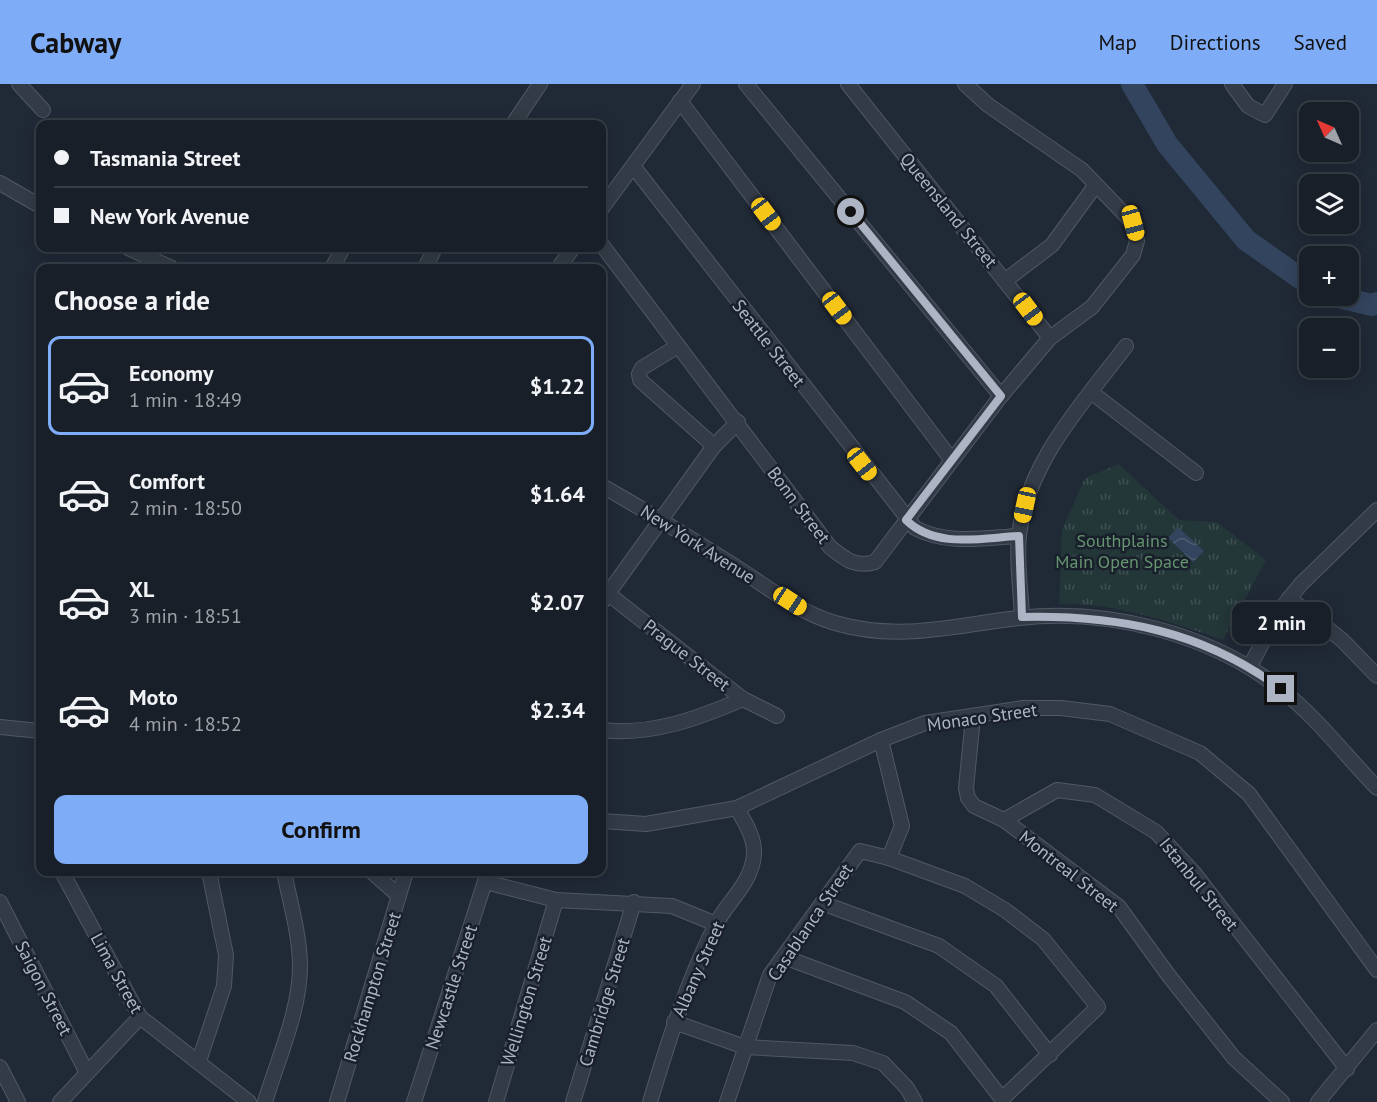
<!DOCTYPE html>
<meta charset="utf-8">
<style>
body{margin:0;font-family:"PT Sans",sans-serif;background:#252c34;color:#f1f3f6;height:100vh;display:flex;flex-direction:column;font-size:22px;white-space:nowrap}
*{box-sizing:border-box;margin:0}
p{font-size:20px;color:#9fa2a8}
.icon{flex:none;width:33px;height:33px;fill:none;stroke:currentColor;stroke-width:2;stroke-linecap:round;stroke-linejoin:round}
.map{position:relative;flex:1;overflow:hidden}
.panel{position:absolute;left:36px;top:180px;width:570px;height:612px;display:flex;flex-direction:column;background:#181f28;border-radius:12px;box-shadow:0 3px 15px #0003,0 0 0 2px #363d45}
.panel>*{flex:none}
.hud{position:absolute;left:36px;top:36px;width:570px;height:132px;border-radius:12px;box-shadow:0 3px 15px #0003,0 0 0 2px #363d45;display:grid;align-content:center;height:132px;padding:0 18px;background:#181f28}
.needle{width:39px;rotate:315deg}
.controls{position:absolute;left:1299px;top:18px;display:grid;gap:12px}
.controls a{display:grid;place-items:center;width:60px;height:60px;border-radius:12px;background:#181f28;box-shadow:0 3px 15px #0003,0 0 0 2px #363d45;font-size:30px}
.end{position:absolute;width:27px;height:27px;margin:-14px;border:8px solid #adb5c4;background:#111;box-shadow:0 0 0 3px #111}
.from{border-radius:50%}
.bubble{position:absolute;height:42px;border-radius:12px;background:#181f28;box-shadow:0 3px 15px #0003,0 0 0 2px #363d45;font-size:20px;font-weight:700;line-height:42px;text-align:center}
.car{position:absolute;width:18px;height:36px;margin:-18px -9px;border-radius:8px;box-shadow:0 0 4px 2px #0007;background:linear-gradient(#f5c518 24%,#345 0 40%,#f5c518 0 76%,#345 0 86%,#f5c518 0)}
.hud b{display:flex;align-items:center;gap:21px;height:57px;font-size:22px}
.hud b+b{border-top:2px solid #363d45}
.hud i{width:15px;height:15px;background:#f1f3f6}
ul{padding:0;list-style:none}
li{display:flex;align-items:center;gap:18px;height:99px;margin:0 12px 9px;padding:0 6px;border:3px solid transparent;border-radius:12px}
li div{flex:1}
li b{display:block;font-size:22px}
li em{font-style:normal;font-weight:700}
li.current{border-color:#7facf7}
li>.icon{width:54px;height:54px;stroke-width:1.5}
h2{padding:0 18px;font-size:27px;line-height:72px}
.button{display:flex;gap:12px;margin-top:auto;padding:12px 18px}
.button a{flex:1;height:69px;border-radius:12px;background:#7facf7;color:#111;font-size:24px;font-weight:700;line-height:69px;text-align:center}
header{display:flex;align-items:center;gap:36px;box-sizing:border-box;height:84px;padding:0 30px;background:#7facf7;color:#111}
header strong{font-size:28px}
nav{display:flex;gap:33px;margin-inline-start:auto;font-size:21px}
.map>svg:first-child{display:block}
.park{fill:url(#park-tufts)}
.water{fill:url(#water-waves)}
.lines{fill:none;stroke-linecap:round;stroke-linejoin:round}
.river{stroke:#33445e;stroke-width:22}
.minor-casing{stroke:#515865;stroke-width:16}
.minor{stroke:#333b47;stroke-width:14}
.route{stroke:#adb5c4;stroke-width:8}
.labels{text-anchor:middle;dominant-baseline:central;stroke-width:5;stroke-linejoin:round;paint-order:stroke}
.street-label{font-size:18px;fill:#adb5c4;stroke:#19202b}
.park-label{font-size:18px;fill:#659470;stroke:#19202b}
</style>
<header>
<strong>Cabway</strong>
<nav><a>Map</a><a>Directions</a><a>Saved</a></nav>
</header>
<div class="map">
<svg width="1377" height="1018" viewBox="0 0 1377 1018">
<defs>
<pattern id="park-tufts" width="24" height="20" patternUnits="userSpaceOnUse" patternTransform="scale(1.5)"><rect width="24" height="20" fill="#233638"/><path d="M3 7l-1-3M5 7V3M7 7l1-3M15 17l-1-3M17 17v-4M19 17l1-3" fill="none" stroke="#405153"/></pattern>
<pattern id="water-waves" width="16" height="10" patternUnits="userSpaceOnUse" patternTransform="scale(1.5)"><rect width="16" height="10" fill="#33445e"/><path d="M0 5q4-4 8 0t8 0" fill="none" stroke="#4e5d73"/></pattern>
</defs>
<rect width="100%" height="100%" fill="#202936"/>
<!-- park -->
<path class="park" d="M1119,380L1179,436L1217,438L1266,476L1223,556C1174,539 1112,518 1059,520L1062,446L1085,394Z"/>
<!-- water -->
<path class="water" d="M1178,443L1204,467L1193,478L1168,454Z"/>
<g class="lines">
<!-- river -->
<g class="river">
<path d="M1132,0L1167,60L1246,156L1310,201"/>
<path d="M1334,212L1372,221L1377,219"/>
</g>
<defs>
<g id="minor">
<path d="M19,0L43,26"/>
<path d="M746,0L1001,312"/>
<path d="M848,0L1050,254"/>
<path d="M1232,0L1248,22L1265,31L1285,0"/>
<path d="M680,17L951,375"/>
<path d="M513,40L540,0"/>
<path d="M633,82L915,444C947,461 983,454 1019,452"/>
<path d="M0,99L40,122"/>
<path d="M602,124L693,0"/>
<path d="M602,161L830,463C845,475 855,484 875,478L1001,312L1050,254L1092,223L1133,171L1137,157L1133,139L1082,86L988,21L965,0"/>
<path d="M128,164L172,184"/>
<path d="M561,180L573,164"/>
<path d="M332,184L343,164"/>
<path d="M425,184L435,164"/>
<path d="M1006,196L1052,161L1095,102"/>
<path d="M678,262L642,284L639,290L640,296L714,362"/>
<path d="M1091,308L1196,389"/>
<path d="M602,402C647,427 690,454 733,481C766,502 798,528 835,539C901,558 954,541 1019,534C1107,524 1209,549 1279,604C1316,632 1345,671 1377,704"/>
<path d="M602,505L743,615L777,632"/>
<path d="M1289,514L1342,556L1377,592"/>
<path d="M602,518L714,362L738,338"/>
<path d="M1022,533C1021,507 1016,477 1019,451C1027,378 1084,318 1126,262"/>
<path d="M1250,582L1280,526L1301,500L1377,426"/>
<path d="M973,633L966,704L968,714L974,722L1004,736L1119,823L1169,892L1234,974L1282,1018"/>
<path d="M0,643L40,647"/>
<path d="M602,646C651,652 699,634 743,615"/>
<path d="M881,656L902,742L889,774"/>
<path d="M1004,736L1057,706L1095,711L1156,748L1194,789L1347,985"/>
<path d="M602,737L646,740L737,724L881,656L925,639L1023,624H1061L1110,630L1200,669L1249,710L1377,886"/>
<path d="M62,788L140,933L249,1018"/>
<path d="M372,788L399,812"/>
<path d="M485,798L556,816L672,822L716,840"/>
<path d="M0,818L87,989"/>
<path d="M822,819L939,862L996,902L1050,971"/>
<path d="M674,938L745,963L853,969L883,979L907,1004L915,1018"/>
<path d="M199,977L224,902L226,871L209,788"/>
<path d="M0,983L18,1018"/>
<path d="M60,1018L140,933"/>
<path d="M265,1018C278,974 301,925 300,879C299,848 290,818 284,788"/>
<path d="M337,1018L406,788"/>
<path d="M414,1018L488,788"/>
<path d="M496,1018L556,816"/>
<path d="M573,1018L634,818"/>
<path d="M650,1018C668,958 687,898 715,842C727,817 751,801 754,771C755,753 745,739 737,724"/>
<path d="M727,1018L770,891L860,767L889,774L965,802L1005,826L1043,855L1098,923L1002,1015L951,949L905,918L784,873"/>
<path d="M1318,1018L1377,946"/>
</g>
</defs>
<!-- minor casing -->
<use href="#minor" class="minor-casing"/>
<!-- minor -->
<use href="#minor" class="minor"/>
</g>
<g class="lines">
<!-- route -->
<path class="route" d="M851,128L1001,312L906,436C936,465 980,454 1019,452L1022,533C1118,531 1203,547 1281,605"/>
</g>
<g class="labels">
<!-- street labels -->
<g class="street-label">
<text transform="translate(949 126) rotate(51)">Queensland Street</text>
<text transform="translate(769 259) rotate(52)">Seattle Street</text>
<text transform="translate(799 421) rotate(53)">Bonn Street</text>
<text transform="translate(698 460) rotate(32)">New York Avenue</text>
<text transform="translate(687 571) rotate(38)">Prague Street</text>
<text transform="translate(982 633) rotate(-8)">Monaco Street</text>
<text transform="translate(1069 787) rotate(38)">Montreal Street</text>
<text transform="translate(1199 800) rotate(51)">Istanbul Street</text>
<text transform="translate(810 838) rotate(-56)">Casablanca Street</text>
<text transform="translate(698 885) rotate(-66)">Albany Street</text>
<text transform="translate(117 889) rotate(61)">Lima Street</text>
<text transform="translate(372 903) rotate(-73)">Rockhampton Street</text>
<text transform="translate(451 903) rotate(-72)">Newcastle Street</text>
<text transform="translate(44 904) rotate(63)">Saigon Street</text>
<text transform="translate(526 917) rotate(-73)">Wellington Street</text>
<text transform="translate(604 918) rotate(-73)">Cambridge Street</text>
</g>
<!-- park labels -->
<g class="park-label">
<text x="1122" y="456">Southplains<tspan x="1122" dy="21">Main Open Space</tspan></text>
</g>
</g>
</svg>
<div class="controls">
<a><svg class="needle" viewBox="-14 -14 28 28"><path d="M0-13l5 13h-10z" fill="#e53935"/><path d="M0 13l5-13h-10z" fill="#9fa2a8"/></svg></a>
<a><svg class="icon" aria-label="layers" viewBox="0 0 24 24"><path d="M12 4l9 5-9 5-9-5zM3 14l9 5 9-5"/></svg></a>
<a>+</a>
<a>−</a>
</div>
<i class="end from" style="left:851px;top:128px"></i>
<i class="end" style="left:1281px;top:605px"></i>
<div class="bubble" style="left:1232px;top:518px;width:99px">2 min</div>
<i class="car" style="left:766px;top:130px;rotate:143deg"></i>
<i class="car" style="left:1133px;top:139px;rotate:165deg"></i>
<i class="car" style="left:837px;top:224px;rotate:143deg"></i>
<i class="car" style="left:1028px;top:225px;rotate:143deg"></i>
<i class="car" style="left:862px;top:380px;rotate:142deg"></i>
<i class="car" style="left:1025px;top:421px;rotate:192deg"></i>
<i class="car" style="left:790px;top:517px;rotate:123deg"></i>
<div class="hud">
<b><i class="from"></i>Tasmania Street</b>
<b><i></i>New York Avenue</b>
</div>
<section class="panel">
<h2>Choose a ride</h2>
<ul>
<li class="current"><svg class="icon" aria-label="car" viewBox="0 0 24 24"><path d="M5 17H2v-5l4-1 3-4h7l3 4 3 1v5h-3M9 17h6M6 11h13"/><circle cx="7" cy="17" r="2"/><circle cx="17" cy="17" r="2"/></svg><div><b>Economy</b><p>1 min · 18:49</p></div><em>$1.22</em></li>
<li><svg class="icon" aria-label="car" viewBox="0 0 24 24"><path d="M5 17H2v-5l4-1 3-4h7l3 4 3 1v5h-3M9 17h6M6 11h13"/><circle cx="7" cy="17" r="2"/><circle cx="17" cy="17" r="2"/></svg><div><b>Comfort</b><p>2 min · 18:50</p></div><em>$1.64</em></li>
<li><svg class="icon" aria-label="car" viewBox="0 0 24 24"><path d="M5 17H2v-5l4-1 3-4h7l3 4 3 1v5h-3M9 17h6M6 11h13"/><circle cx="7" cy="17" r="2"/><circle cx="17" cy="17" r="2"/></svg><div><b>XL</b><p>3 min · 18:51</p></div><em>$2.07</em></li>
<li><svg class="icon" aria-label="car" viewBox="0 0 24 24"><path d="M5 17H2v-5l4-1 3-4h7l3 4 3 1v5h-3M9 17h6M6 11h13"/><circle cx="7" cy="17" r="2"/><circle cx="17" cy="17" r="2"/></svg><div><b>Moto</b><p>4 min · 18:52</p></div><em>$2.34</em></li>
</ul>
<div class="button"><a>Confirm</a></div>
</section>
</div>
